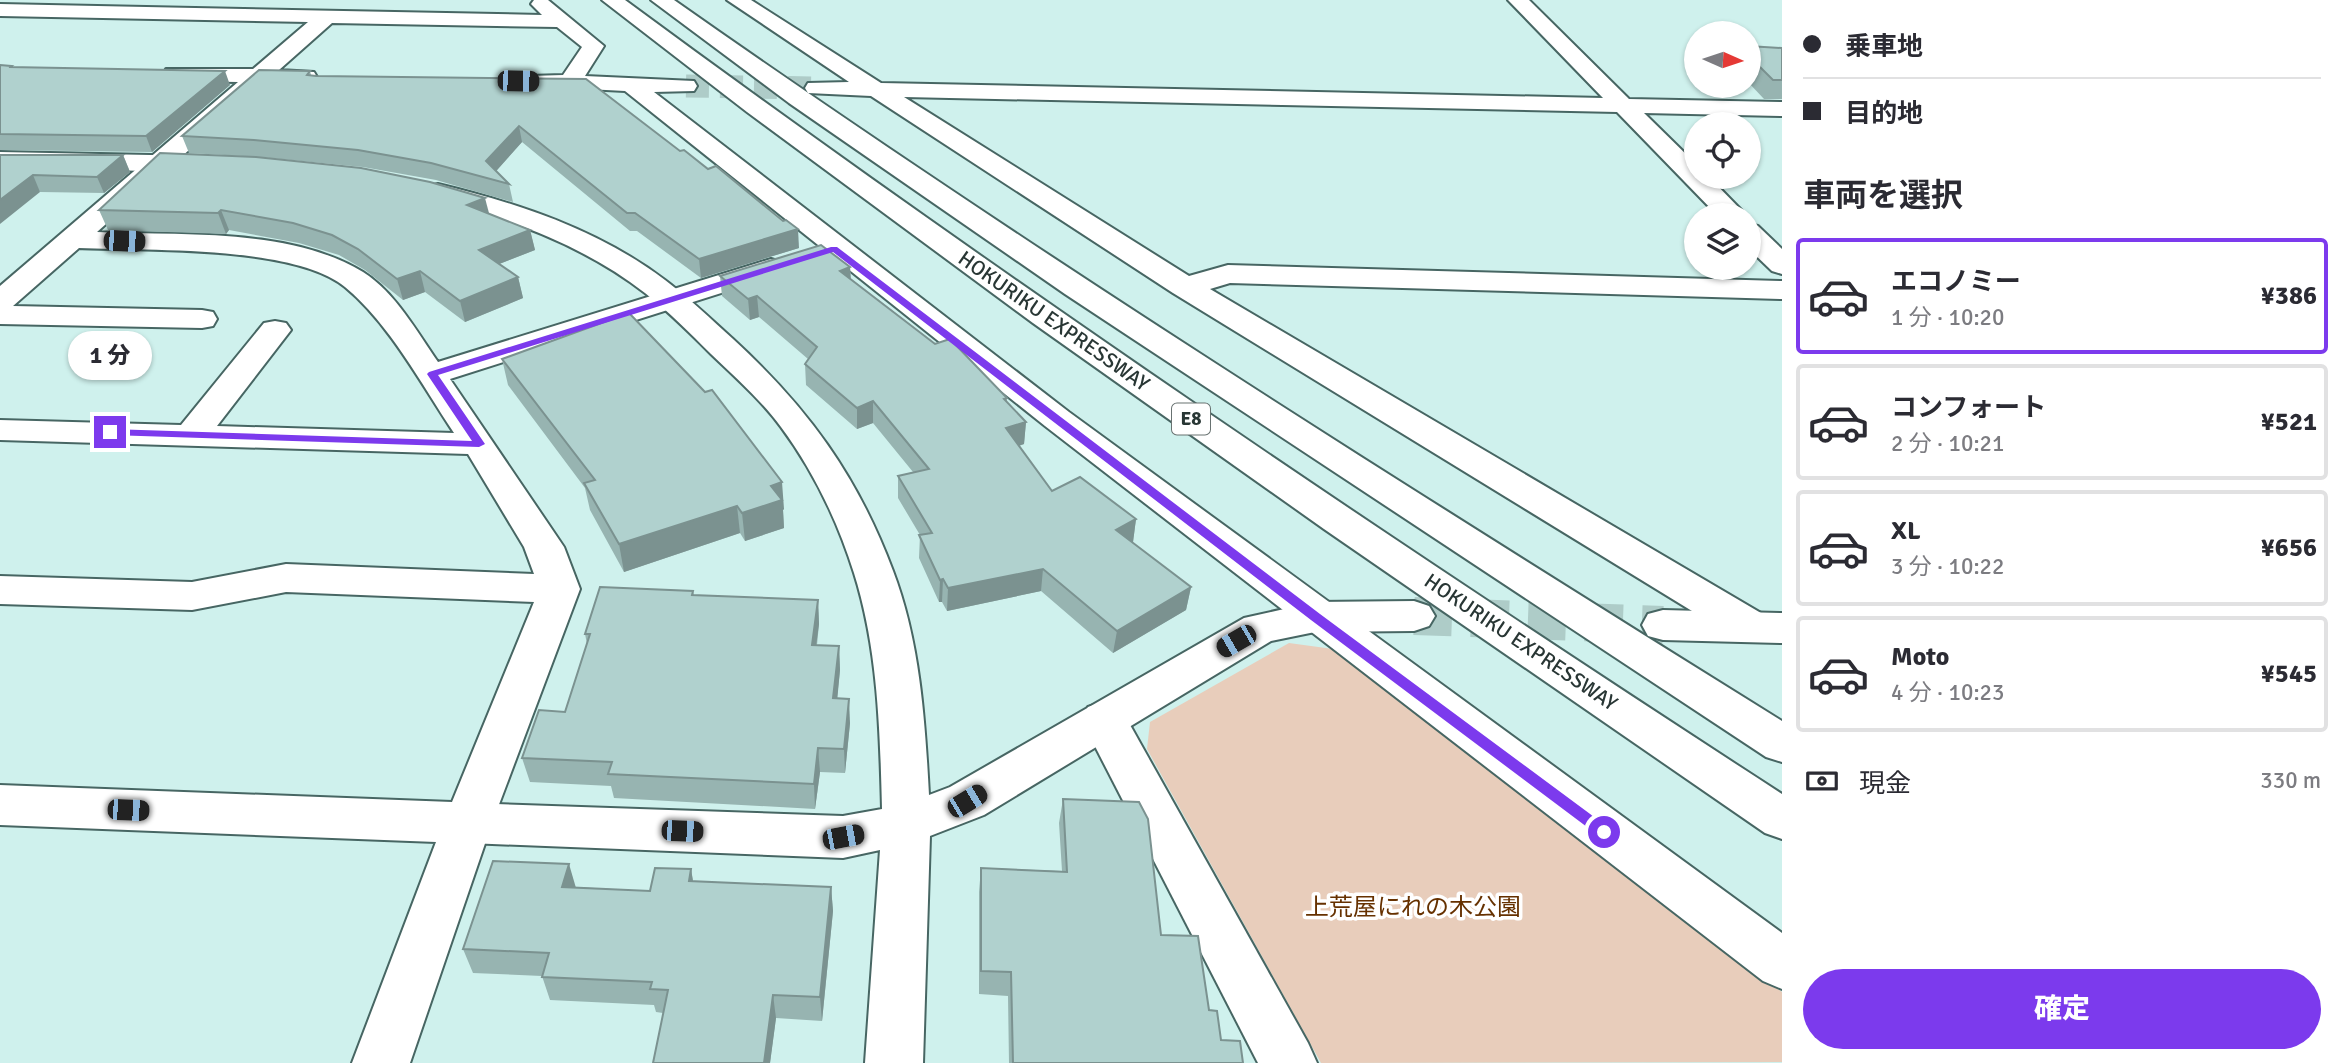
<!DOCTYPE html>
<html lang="ja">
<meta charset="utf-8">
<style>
body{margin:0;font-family:Signika,"Noto Sans JP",sans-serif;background:#f7f7f7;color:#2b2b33;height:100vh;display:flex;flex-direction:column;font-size:26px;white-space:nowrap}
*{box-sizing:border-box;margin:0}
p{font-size:23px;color:#7c7c81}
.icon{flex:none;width:38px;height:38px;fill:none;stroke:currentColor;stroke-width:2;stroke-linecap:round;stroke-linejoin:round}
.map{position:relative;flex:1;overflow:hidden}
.side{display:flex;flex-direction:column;background:#fff;width:560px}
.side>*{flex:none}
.hud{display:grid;align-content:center;height:154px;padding:0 21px;background:#fff}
.needle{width:46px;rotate:93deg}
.fabs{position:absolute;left:1684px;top:21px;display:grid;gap:14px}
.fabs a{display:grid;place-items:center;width:77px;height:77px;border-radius:50%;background:#fff;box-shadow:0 2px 5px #0004;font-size:35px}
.end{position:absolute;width:32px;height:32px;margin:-16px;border:9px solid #7c3aed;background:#fff;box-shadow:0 0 0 4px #fff}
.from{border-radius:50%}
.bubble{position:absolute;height:49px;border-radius:24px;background:#fff;box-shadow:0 2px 5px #0004;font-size:23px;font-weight:800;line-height:49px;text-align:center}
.car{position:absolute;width:21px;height:42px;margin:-21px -10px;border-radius:9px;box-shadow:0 0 5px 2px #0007;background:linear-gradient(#222 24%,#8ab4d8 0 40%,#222 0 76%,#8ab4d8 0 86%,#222 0)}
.hud b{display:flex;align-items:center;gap:24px;height:66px;font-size:26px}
.hud b+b{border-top:2px solid #e1e1e2}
.hud i{width:18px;height:18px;background:#2b2b33}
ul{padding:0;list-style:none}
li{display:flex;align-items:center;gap:21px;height:116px;margin:0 14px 10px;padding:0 7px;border:4px solid #e1e1e2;border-radius:7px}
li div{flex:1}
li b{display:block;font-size:26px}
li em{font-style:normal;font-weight:800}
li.on{border-color:#7c3aed}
li>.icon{width:63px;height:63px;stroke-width:1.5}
h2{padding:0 21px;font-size:32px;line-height:84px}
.pay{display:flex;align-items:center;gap:18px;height:77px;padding:0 21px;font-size:26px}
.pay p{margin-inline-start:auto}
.button{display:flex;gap:14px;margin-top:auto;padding:14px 21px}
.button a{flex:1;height:80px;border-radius:42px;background:#7c3aed;color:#fff;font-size:28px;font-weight:800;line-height:80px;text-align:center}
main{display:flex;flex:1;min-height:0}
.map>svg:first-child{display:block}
.green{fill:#e8cdbb}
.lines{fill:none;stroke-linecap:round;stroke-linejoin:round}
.street-tunnel{stroke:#aeccc8;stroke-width:23;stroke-dasharray:23 11;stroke-linecap:butt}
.secondary-tunnel{stroke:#aeccc8;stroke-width:38;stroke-dasharray:38 19;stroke-linecap:butt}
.street-casing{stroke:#476663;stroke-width:4}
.secondary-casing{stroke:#476663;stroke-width:4}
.highway-casing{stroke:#476663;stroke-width:4}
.street{fill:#fff;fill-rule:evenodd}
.secondary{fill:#fff;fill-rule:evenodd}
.highway{fill:#fff;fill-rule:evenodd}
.wall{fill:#97b4b1}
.shaded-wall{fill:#7b9290}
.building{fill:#b0d1ce;stroke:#7b9290;stroke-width:2}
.route{fill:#7c3aed}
.labels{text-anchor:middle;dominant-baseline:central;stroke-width:7;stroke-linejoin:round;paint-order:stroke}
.shield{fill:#fff;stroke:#687271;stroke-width:2}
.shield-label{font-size:19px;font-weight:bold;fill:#283634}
.street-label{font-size:21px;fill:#283634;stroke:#fff}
.near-park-label{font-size:24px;fill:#663100;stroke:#fff}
</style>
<main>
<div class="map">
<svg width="1782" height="1063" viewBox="0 0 1782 1063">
<rect width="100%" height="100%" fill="#cff1ed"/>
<!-- green -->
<path class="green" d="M1289,643L1333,649L1782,992V1062L1321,1063L1147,749L1150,722Z"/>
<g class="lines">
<!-- street-tunnel -->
<path class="street-tunnel" d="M686,86L816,88"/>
<!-- secondary-tunnel -->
<path class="secondary-tunnel" d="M1414,616L1663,625"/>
<defs>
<g id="street">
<path d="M534,0H548L604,46L585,76L694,81L697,86L694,91L654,92L1069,412L1782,933V989L1763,981L1045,426L625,91L529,86L526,81L529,76L563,75L582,47L557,27L332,23L279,70L314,72L317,77L314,82L264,83L97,232C181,236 289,227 363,272C395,292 417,332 438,362L761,262L771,259L781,262L786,268L781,274L450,379L564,547L580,589L492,823L410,1063H352L436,842L0,825V785L452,802L534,602L286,592L192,610L0,604V576L192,582L286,564L534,574L524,547L468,454L0,440V420L181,425L264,323L275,321L286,323L291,330L217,426L454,433C422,385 389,323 345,287C294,245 146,251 79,248L13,306L202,310L213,312L217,319L213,326L202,328L0,324V286L238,82L174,81L166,79L163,74L166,69H253L308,22L0,16V4L542,15L531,4Z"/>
<path d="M727,0H751L881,83L1603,98L1508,0H1529L1629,99L1782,102V116L1644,113L1696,164V177H1709L1746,215H1717L1617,112L904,97L1189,276L1228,265L1782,281V299L1230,283L1210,289L1766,616L1772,627L1766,638L1751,642L1736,638L1173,293L871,96L808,93L805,88L808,83L849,82Z"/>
<path d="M1748,224L1758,226L1782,249V274L1772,271L1748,248Z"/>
<path d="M1104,702L1120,707L1308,1043L1317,1063H1258L1081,719L1088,707Z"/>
</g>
<g id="secondary">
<path d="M0,152L201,156L210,159L214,164L210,169L201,172L0,168Z"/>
<path d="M438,184C518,203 599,230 665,280C689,298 711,319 733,339C808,408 857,475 893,571C920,642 925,720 929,795L950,787L1244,618L1315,602L1414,601L1429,606L1435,616L1429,626L1414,631L1315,632L1271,641L984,815L930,836L923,1063H865L880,850L843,858L468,843L451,837L444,823L451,809L468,803L843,816L882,809C880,729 878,649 854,573C838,522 813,470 781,427C761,400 735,377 711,354C690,333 669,312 645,293C582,244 505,217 429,198L425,192L429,186Z"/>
<path d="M1663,610L1782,613V643L1663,640L1648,636L1642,625L1648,614Z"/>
</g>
<g id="highway">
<path d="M602,0H625C1002,278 1389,539 1782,794V839L1765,833L1324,529L1033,323L747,112Z"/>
<path d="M651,0H674C1035,254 1408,488 1782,721V762L1766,757L1065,294L789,103Z"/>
</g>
</defs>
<!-- street casing -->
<use href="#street" class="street-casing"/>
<!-- secondary casing -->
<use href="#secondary" class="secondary-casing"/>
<!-- highway casing -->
<use href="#highway" class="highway-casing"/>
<!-- street -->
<use href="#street" class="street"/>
<!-- secondary -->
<use href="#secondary" class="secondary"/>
<!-- highway -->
<use href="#highway" class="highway"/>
</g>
<!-- wall -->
<g class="wall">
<path d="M1748,46L1782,48V99H1764L1748,82Z"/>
<path d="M0,65L11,66V67L230,85L152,152L0,150Z"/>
<path d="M310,71L311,75L316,76L586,79L799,248L701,278L637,231H630L522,142L496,171L509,184L513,202L436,180L363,167L260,157L189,153L182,136Z"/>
<path d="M160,153L489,214L530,230L535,250L499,264L518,277L523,298L465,322L425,292L403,300L365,270L339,255L299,243L229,230L226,234L108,230L99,210Z"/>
<path d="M0,155H123L130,172L104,193L40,192Z"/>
<path d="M850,267L851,279L1007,398V402L1026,422L1024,444L1019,446L1052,491L1136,519L1133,542H1131L1191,587L1186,610L1113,653L1041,591L947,611L942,602H939L919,558L920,535L898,498V476L913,472L873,423L857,429L806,385L805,364L808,359L759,317L750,320L722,296L720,276Z"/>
<path d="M502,359L784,509L783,510L784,528L745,541L740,533L624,572L590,510L585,488L508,385Z"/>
<path d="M693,591L694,595L818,600L819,624L817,645L839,646L840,670L837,698L850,723L845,773L820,772L815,809L614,798L611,786L530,782L522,758L565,712L587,644L585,634Z"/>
<path d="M1063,799L1161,935L1209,1010L1221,1040L1243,1063H1009L1008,996L979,994V892L981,868L1062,871L1059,823Z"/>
<path d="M691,869L693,882L831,887L833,911L822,1021L776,1018L770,1063H653L663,1013L656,1012L654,1005L550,1000L542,976L473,973L463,949L576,887L650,891Z"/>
</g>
<!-- shaded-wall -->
<g class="shaded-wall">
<path d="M225,71L230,85L152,152L146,136Z"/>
<path d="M519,126L522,142L490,178L486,161Z"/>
<path d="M123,155L130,172L104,193L97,177Z"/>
<path d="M33,175L40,192L0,224V200Z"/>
<path d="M485,198L490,217L467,205Z"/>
<path d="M221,210L229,230L226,234L218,213Z"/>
<path d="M798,229L799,248L701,278L699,259Z"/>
<path d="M530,230L535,250L484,270L479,250Z"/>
<path d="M850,267L851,287L840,271Z"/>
<path d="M420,271L425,292L403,300L397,279Z"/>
<path d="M518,277L523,298L465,322L460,301Z"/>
<path d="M757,296L759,317L750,320L748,299Z"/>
<path d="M873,401V423L857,429V408Z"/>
<path d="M1026,422L1024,444L1005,450L1006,428Z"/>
<path d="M782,482L784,509L783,510L784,528L745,541L742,513L771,486Z"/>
<path d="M737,506L740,533L624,572L619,544Z"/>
<path d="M1136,519L1133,542L1112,553L1116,530Z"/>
<path d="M1043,569L1041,591L947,611L948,588Z"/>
<path d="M943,579L942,602H939L940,580Z"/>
<path d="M1191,587L1186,610L1113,653L1117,631Z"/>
<path d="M818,600L819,624L813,669L812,645Z"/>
<path d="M839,646L840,670L835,723L833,698Z"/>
<path d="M849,699L850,723L845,773L844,749Z"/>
<path d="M818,748L820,772L815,809L814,784Z"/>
<path d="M569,864L576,888L562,887Z"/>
<path d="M691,869L695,893L689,881Z"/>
<path d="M831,887L833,911L822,1021L820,997Z"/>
<path d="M773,995L776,1018L770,1063H764Z"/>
</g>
<!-- building -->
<g class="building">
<path d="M1748,46L1782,48V80H1773L1748,55Z"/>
<path d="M0,65L11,66L9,67L225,71L146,136L0,134Z"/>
<path d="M259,70L310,71L307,75L316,76L586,79L680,151L684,150L708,169L716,166L783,221L786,220L798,229L699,259L635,213H627L519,126L486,161L509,184L431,163L358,150L254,140L182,136Z"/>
<path d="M160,153L256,157L361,168L430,182L485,198L467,205L530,230L479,250L518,277L460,301L420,271L397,279L358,249L332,235L293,223L221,210L218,213L99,210Z"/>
<path d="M0,155H123L97,177L33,175L0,200Z"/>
<path d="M821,245L850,267L840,271L935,344L950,339L1007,398L1004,399L1026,422L1006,428L1052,491L1080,477L1136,519L1116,530L1191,587L1117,631L1043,569L948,588L943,579L940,580L919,535L932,533L898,476L929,469L873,401L857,408L805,364L817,347L757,296L748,299L720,276Z"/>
<path d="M629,313L705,392L712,390L782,482L771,486L782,500L742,513L737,506L619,544L584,483L595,480L502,359Z"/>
<path d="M600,587L693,591L692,595L818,600L812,645L839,646L833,698L849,699L844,749L818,748L814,784L608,774L612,762L522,758L539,710L565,712L590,634H585Z"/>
<path d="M1063,799L1139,802L1148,819L1161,935L1198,936L1209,1010L1217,1011L1221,1040L1240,1041L1243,1063H1013L1011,972L981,971V868L1067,872Z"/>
<path d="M493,861L569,864L562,887L650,891L655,868L691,869L689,881L831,887L820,997L773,995L764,1063H653L668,990L650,989L652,982L542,977L549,953L463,949Z"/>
</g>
<!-- route -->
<path class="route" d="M831,247H837L1320,614L1609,828L1611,832L1609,836H1599L1311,620L833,252L438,375L485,444L479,447L110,435L105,432L110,429L472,441L427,374L429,372Z"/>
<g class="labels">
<!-- shield labels -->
<rect class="shield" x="1172" y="403.5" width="38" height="31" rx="5"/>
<g class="shield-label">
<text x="1191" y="419">E8</text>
</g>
<!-- street labels -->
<g class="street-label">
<text transform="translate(1054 321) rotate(35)">HOKURIKU EXPRESSWAY</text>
<text transform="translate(1521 642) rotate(34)">HOKURIKU EXPRESSWAY</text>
</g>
<!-- near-park labels -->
<g class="near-park-label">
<text x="1413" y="907">上荒屋にれの木公園</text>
</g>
</g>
</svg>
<div class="fabs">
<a><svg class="needle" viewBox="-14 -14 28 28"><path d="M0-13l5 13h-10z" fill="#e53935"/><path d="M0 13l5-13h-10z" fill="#7c7c81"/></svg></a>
<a><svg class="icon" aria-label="locate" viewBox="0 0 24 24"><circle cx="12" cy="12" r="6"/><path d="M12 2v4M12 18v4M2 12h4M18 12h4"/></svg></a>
<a><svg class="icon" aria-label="layers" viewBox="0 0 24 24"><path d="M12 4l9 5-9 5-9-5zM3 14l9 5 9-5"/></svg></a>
</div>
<i class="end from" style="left:1604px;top:832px"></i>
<i class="end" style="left:110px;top:432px"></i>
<div class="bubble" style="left:68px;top:331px;width:84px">1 分</div>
<i class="car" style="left:518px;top:81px;rotate:91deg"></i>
<i class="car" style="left:124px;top:241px;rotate:92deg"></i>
<i class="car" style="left:1236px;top:641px;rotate:240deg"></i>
<i class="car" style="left:967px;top:801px;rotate:59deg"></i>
<i class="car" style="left:128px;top:810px;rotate:92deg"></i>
<i class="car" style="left:682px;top:831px;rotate:92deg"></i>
<i class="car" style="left:843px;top:837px;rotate:79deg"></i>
</div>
<section class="side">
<div class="hud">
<b><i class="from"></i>乗車地</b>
<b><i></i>目的地</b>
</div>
<h2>車両を選択</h2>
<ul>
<li class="on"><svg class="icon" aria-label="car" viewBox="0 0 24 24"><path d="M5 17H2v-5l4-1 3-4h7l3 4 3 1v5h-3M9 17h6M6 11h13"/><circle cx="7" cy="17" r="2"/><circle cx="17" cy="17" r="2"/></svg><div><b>エコノミー</b><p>1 分 · 10:20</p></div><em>¥386</em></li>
<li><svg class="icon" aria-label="car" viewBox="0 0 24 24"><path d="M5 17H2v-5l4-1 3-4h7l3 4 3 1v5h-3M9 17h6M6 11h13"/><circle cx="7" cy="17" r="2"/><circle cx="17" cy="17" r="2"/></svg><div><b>コンフォート</b><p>2 分 · 10:21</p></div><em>¥521</em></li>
<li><svg class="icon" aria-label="car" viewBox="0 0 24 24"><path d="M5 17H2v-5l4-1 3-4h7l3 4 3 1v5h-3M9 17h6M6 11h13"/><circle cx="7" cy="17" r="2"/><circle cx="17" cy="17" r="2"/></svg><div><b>XL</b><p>3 分 · 10:22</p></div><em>¥656</em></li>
<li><svg class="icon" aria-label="car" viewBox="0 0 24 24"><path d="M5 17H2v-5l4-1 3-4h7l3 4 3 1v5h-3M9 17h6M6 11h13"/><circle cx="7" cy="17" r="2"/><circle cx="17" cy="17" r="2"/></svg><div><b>Moto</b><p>4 分 · 10:23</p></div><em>¥545</em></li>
</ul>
<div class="pay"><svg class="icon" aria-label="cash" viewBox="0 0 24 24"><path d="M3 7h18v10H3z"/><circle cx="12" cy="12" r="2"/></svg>現金<p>330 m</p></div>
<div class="button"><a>確定</a></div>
</section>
</main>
